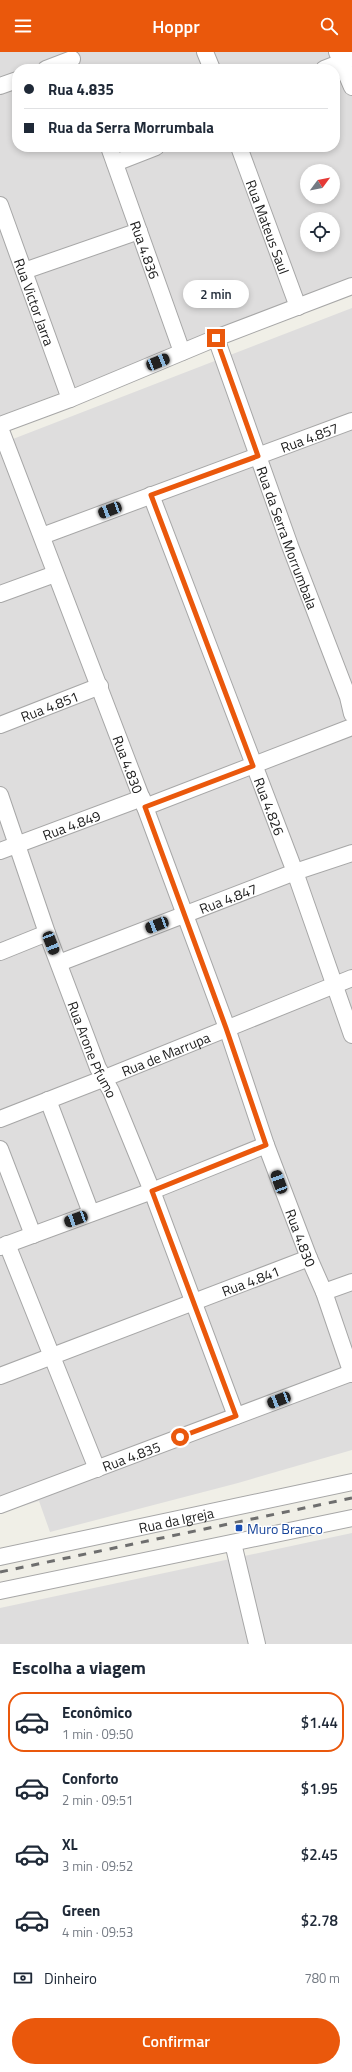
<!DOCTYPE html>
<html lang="pt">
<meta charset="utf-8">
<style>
body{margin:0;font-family:"Titillium Web",sans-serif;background:#f6f6f7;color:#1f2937;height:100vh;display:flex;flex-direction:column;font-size:15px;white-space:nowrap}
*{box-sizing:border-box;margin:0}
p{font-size:13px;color:#747a83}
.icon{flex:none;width:22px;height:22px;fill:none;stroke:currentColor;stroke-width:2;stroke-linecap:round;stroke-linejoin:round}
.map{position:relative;height:1592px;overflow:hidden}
.sheet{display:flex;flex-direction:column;background:#fff;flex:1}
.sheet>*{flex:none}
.top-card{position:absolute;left:12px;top:12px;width:328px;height:88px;border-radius:16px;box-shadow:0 2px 6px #0003;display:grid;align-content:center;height:88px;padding:0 12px;background:#fff}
.needle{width:26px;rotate:58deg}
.tools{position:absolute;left:300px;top:112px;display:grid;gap:8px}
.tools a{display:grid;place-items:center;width:40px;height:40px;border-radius:50%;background:#fff;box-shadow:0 2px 6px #0003;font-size:20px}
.end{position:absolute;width:18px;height:18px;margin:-9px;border:5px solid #ea580c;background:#fff;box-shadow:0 0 0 2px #fff}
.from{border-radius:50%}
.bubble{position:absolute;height:28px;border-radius:14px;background:#fff;box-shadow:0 2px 6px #0003;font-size:13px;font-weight:600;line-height:28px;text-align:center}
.car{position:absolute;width:12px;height:24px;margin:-12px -6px;border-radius:5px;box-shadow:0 0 3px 1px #0007;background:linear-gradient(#222 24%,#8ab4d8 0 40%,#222 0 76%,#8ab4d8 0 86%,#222 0)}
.top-card b{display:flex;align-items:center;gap:14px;height:38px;font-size:15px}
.top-card b+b{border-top:1px solid #e0e1e3}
.top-card i{width:10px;height:10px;background:#1f2937}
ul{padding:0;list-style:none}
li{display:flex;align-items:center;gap:12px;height:60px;margin:0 8px 6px;padding:0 4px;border:2px solid transparent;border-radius:16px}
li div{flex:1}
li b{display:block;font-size:15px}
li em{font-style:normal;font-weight:600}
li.selected{border-color:#ea580c}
li>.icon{width:36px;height:36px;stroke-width:1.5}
h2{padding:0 12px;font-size:18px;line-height:48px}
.pay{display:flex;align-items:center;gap:10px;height:44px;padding:0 12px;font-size:15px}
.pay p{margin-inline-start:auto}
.cta{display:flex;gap:8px;margin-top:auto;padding:8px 12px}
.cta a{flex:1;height:46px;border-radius:24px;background:#ea580c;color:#fff;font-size:16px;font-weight:600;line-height:46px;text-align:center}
header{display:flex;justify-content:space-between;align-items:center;height:52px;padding:0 12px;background:#ea580c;color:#fff;font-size:18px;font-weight:600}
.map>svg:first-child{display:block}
.residential{fill:#dedddd;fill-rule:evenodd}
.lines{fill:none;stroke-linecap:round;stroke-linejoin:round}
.minor-casing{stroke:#a7a7a7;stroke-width:18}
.minor{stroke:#fff;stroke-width:16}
.rail{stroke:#6e6e6e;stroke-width:3;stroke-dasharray:8 8;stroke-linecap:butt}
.route{stroke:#ea580c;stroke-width:5}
.transit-dot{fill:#1a4fb4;stroke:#fff;stroke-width:1.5}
.labels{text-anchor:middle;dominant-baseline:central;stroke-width:3;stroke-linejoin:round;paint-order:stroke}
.street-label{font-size:14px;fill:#202020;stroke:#fff}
.transit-label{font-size:14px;fill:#164399;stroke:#fff;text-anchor:start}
</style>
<header><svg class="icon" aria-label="menu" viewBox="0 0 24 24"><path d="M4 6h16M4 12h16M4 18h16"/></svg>Hoppr<svg class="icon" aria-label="search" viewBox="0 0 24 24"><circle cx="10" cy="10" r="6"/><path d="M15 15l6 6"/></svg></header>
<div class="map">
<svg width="352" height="1592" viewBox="0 0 352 1592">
<rect width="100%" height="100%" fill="#f0efe7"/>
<!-- residential -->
<g class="residential">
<path d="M0,0H352V229L0,364ZM17,17H335V95H17ZM307,119H333V145H307ZM307,167H333V193H307Z"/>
<path d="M352,256V1398L238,1431L50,1480L39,1449L0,1461V392Z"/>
<path d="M352,1481V1592H0V1556Z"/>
</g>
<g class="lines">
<defs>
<g id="minor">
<path d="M205,0L212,17"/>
<path d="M337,0L352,35"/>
<path d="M46,17L72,7"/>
<path d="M324,17L352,6"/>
<path d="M0,34L17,28"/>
<path id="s1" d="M109,95L182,300"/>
<path id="s2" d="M239,95L298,255"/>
<path d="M115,111L156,95"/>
<path id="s3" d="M0,153L70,347"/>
<path d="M24,219L139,179"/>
<path id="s4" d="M216,286L290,494L348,645L352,662"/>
<path d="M0,373L70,347L216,286L352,234"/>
<path id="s5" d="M0,376L145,755L227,976L266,1093L309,1206L324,1240L352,1322"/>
<path id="s6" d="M151,443L295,820L352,983"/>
<path id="s7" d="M42,484L352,369"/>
<path d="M0,542L55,522"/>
<path id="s8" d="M0,673L100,634"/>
<path id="s9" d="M0,743L47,881L98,1016L111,1039L152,1139L236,1364"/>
<path d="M145,755L352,675"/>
<path id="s10" d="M0,799L142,746"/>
<path d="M0,900L47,881"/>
<path id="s11" d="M59,911L295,820L352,801"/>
<path d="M48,1048L91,1161"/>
<path id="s12" d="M0,1067L105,1026L352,926"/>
<path d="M0,1097L33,1183"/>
<path d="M7,1192L97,1417"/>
<path d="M0,1195L152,1139L266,1093"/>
<path d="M324,1240L352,1230"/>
<path id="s13" d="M0,1324L309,1206"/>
<path id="s14" d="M0,1453L351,1321"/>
<path d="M233,1491L257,1592"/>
<path id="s15" d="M0,1505L352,1430"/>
<path d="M0,1539L352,1466"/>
</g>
</defs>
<!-- minor casing -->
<use href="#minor" class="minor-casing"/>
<!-- minor -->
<use href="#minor" class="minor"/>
<!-- rail -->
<path class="rail" d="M0,1520L352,1446"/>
</g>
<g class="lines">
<!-- route -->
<path class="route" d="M180,1385L236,1364L152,1139L266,1093L226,976L145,755L253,714L151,443L258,404L216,286"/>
</g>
<!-- markers -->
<rect class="transit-dot" x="235" y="1472" width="8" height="8" rx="2"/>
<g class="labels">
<!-- street labels -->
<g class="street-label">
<text stroke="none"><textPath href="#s2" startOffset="85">Rua Mateus Saul</textPath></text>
<text stroke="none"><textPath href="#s1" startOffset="109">Rua 4.836</textPath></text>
<text stroke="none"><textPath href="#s3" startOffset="103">Rua Victor Jarra</textPath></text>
<text stroke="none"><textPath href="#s7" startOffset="285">Rua 4.857</textPath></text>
<text stroke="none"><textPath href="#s4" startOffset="212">Rua da Serra Morrumbala</textPath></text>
<text stroke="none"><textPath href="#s8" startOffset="53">Rua 4.851</textPath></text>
<text stroke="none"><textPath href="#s5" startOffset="360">Rua 4.830</textPath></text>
<text stroke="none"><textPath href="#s6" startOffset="333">Rua 4.826</textPath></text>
<text stroke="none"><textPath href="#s10" startOffset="76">Rua 4.849</textPath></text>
<text stroke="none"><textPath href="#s11" startOffset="181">Rua 4.847</textPath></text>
<text stroke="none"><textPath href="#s9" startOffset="271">Rua Arone Pfumo</textPath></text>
<text stroke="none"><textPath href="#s12" startOffset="178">Rua de Marrupa</textPath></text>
<text stroke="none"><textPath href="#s5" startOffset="864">Rua 4.830</textPath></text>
<text stroke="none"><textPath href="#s13" startOffset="268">Rua 4.841</textPath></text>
<text stroke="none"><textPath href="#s14" startOffset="140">Rua 4.835</textPath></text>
<text stroke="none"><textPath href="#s15" startOffset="180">Rua da Igreja</textPath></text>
</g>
<!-- transit labels -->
<g class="transit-label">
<text x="247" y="1476">Muro Branco</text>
</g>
</g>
</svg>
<div class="tools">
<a><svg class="needle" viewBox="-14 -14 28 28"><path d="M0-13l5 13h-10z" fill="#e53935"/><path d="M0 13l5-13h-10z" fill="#747a83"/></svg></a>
<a><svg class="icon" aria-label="locate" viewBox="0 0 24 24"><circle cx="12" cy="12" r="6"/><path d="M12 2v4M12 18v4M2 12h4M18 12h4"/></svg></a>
</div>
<i class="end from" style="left:180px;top:1385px"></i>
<i class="end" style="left:216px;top:286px"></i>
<div class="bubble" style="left:183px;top:228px;width:66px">2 min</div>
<i class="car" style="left:158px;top:310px;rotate:68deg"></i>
<i class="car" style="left:110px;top:458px;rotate:249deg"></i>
<i class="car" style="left:157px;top:873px;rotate:249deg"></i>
<i class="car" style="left:51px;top:891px;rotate:159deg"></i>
<i class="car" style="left:279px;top:1130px;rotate:340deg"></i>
<i class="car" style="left:76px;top:1167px;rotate:250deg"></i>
<i class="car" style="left:279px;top:1348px;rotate:249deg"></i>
<div class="top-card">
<b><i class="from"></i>Rua 4.835</b>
<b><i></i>Rua da Serra Morrumbala</b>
</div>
</div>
<section class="sheet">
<h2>Escolha a viagem</h2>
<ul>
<li class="selected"><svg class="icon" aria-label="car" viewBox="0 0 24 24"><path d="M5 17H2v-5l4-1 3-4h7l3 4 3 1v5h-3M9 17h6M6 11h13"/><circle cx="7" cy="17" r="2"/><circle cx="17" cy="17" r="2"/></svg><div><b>Econômico</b><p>1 min · 09:50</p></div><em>$1.44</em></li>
<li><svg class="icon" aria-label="car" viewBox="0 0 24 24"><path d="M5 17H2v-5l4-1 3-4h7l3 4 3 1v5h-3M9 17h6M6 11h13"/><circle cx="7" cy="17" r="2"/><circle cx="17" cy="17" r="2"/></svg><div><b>Conforto</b><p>2 min · 09:51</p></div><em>$1.95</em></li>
<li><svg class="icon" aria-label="car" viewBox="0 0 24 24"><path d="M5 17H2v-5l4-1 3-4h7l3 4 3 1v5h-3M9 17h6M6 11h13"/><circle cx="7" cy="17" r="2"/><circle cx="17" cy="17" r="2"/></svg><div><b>XL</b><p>3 min · 09:52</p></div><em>$2.45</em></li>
<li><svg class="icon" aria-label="car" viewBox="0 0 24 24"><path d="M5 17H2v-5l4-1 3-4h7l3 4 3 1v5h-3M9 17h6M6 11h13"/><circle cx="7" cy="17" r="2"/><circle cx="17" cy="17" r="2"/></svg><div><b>Green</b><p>4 min · 09:53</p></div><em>$2.78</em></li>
</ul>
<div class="pay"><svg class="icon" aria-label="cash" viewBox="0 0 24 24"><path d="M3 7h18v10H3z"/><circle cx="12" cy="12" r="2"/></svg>Dinheiro<p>780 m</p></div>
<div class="cta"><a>Confirmar</a></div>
</section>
